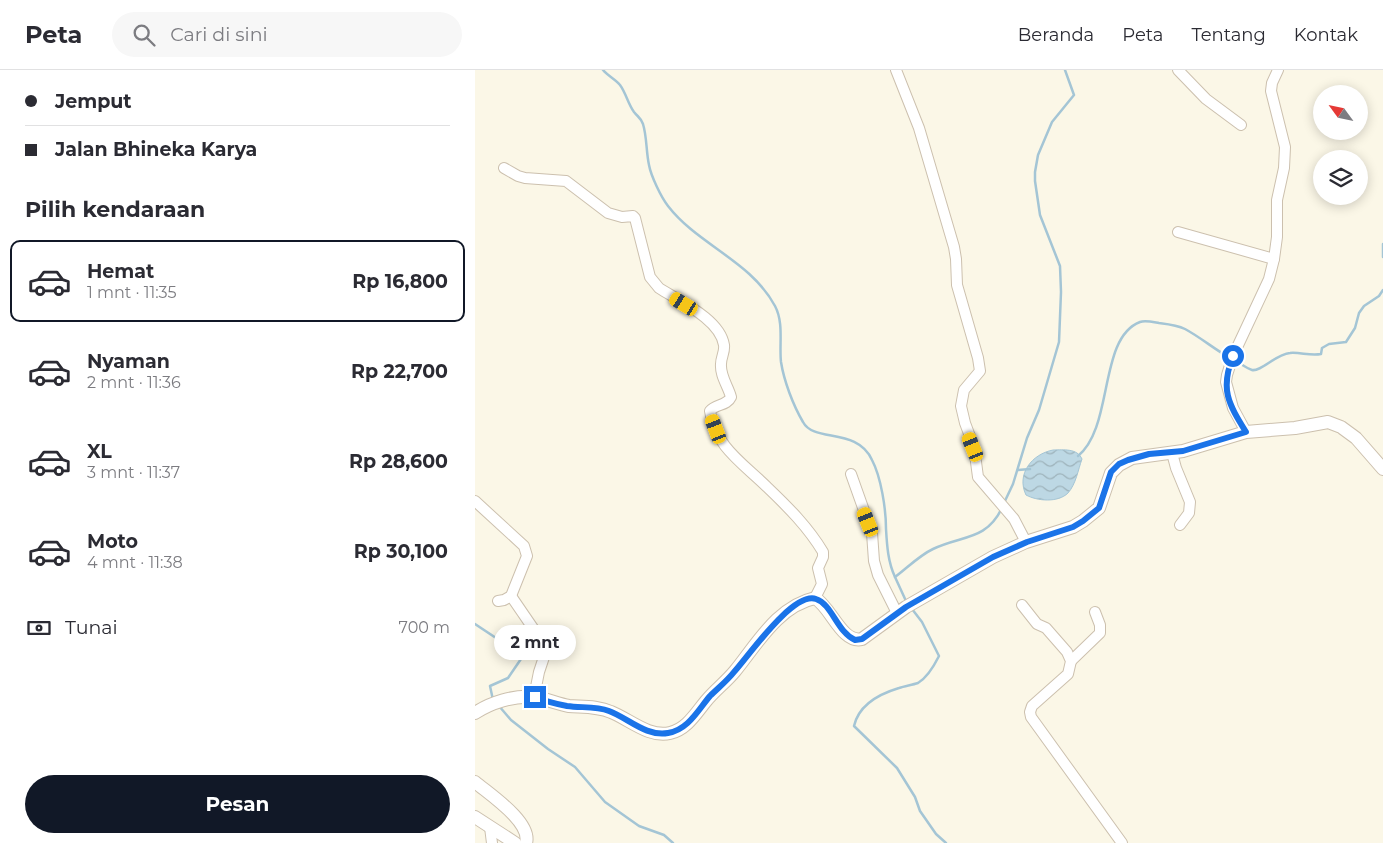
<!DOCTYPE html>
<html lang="id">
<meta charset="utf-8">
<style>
body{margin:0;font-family:Montserrat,sans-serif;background:#f7f7f7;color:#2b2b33;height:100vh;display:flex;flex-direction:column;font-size:19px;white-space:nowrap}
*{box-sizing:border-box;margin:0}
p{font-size:16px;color:#7c7c81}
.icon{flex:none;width:28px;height:28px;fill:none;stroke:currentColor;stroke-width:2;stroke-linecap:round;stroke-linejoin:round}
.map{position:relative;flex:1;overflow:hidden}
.side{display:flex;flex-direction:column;background:#fff;width:475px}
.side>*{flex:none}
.hud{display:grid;align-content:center;height:110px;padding:0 25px;background:#fff}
.needle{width:32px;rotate:303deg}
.tools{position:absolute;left:838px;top:15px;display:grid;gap:10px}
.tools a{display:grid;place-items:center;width:55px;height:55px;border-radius:50%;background:#fff;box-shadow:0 2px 12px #0003;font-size:25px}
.end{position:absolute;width:22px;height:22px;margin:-11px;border:6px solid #1a73e8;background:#fff;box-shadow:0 0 0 2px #fff}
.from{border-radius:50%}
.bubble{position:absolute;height:35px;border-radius:18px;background:#fff;box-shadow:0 2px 12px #0003;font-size:16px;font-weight:700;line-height:35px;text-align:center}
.car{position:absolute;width:15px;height:30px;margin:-15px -8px;border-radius:6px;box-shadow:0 0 4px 1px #0007;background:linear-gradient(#f5c518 24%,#345 0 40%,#f5c518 0 76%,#345 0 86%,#f5c518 0)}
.hud b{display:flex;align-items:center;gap:18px;height:48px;font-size:19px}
.hud b+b{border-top:1px solid #e1e1e2}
.hud i{width:12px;height:12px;background:#2b2b33}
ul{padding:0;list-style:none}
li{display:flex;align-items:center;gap:15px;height:82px;margin:0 10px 8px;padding:0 15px;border:2px solid transparent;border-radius:10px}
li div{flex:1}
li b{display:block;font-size:19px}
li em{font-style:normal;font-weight:700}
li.active{border-color:#111827}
li>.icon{width:45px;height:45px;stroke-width:1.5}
h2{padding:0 25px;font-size:22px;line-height:60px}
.pay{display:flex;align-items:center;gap:12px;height:55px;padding:0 25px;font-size:19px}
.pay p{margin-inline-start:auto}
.button{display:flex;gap:10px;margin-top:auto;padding:10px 25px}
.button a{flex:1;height:58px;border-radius:30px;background:#111827;color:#fff;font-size:20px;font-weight:700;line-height:58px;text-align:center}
header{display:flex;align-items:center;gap:30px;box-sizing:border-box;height:70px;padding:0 25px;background:#fff;border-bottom:1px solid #e1e1e2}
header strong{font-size:24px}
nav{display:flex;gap:28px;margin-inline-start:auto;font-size:18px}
.search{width:350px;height:45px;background:#f7f7f7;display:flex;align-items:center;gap:12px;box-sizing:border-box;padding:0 18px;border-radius:28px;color:#7c7c81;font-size:19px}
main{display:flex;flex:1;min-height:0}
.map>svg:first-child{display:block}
.water{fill:url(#water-waves);stroke:#a4c5d5}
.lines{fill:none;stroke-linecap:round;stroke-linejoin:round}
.stream{stroke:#a4c5d5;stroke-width:2.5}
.minor-casing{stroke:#ccc0ae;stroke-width:12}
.tertiary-casing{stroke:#ccc0ae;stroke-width:14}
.minor{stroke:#fff;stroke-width:10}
.tertiary{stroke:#fff;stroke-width:12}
.route{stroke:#1a73e8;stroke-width:6}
</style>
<header>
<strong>Peta</strong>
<div class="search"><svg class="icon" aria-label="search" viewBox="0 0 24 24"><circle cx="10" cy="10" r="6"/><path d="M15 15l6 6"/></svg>Cari di sini</div>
<nav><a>Beranda</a><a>Peta</a><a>Tentang</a><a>Kontak</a></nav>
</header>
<main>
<section class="side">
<div class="hud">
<b><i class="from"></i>Jemput</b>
<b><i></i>Jalan Bhineka Karya</b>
</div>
<h2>Pilih kendaraan</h2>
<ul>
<li class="active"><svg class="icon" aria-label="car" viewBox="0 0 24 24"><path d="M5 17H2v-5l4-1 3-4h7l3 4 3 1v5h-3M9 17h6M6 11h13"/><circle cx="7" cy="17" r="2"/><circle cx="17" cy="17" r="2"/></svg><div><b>Hemat</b><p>1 mnt · 11:35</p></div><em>Rp 16,800</em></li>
<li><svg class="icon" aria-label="car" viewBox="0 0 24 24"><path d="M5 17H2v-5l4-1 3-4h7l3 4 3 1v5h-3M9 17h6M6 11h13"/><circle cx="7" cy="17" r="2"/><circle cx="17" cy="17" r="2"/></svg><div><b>Nyaman</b><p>2 mnt · 11:36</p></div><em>Rp 22,700</em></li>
<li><svg class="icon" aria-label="car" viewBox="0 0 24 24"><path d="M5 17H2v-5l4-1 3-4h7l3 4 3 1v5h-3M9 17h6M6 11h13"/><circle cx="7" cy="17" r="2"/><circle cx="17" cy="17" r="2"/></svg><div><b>XL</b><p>3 mnt · 11:37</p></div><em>Rp 28,600</em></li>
<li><svg class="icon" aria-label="car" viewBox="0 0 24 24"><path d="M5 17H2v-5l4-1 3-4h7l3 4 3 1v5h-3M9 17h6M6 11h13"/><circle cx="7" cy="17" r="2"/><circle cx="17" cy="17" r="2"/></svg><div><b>Moto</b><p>4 mnt · 11:38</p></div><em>Rp 30,100</em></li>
</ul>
<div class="pay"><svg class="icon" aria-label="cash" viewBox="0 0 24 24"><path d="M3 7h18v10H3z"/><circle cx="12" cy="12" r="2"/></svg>Tunai<p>700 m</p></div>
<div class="button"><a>Pesan</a></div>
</section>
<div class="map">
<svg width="908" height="773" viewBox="0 0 908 773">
<defs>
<pattern id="water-waves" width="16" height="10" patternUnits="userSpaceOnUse" patternTransform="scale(1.25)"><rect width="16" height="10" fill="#bdd8e4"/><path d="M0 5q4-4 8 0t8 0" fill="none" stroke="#9eb3bb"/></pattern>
</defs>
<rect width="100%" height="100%" fill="#fbf7e7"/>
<!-- water -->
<path class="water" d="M578,380C589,380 602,378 607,389C603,400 601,414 593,423C583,433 562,431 551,425C541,404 557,384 578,380Z"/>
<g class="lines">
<!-- stream -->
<g class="stream">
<path d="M128,0C133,6 140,9 145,15C151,23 153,34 159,42C163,47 166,48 168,54C172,67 171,81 174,95C176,106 186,127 193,136C223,175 276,191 300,236C309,253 304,274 306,292C309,311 318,335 328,352C339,373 382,357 397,390C406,407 411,439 411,459C412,476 413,492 420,507"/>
<path d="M908,174V187"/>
<path d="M759,290C765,293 771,298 777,300C786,302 801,284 815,283C825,282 835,286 846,284L847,278L854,274L871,272L880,258L884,243L889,236L904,226L908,220"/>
<path d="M603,386C639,357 623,268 665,252C670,250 678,252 684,253C692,254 702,255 710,259C725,267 739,279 755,288"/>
<path d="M543,400L555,399"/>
<path d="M529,433L538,414L552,368L564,340L584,272L586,222L585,196L565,145L560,111V102L563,85L577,52L599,25L590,0"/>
<path d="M431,531L420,507C432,498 445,485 458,479C487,465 511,471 527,438"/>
<path d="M437,539L447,552L464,586C459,596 453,607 443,613C437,615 430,616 424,618C404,624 384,634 379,656L422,698L440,727L445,741L461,764L471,773"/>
<path d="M0,554L48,586L33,608L15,616L18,630"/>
<path d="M24,636L36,650L73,679L100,697L130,732L164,756L189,765L198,773"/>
</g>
<defs>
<g id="minor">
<path d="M421,0L444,58L479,177L481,189L482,215L503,288L505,301L489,320L486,336L490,353L499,377L503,407L539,449L551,472"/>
<path d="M703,0L731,29L766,55"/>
<path d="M29,98L43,106L50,108L91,111L133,143L147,147L158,146L160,148L175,207L184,218C204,231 245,249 249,275C250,282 246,287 246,294C245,306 253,316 256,327C252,336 240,334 235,341C240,377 269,394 292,417C313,437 333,457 348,482V487L343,498L347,514L340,528"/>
<path d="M703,162L799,189"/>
<path d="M771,362L758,338L751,312L752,305L758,286L794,209L799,189L802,167V130L809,98L810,77L796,21L797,13L803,0"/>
<path d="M697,383L701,398L715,432L714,443L705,455"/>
<path d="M376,404L397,463L399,491L403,505L422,543"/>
<path d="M0,431L49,476L52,486L36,526L29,530L23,531"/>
<path d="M36,526L62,564L71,581L64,602L59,627"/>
<path d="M547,535L562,554L571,558L592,582L596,591L593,604L557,636L555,642L556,647L647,773"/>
<path d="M596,591L625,563V555L620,542"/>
<path d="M15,757L17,773"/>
</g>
<g id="tertiary">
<path d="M0,643C15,633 39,625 58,627C70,628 82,634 94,636C108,637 123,636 136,642C154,649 174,668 195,663C212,659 221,643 231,631C240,620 251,612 260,601C282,574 303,536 340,528C356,537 367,574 387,569L431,537L518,487L551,472L598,457L608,451L624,438L636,403L644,395L657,388L708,381L771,362L820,358L853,352L866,357L881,368L908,399"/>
<path d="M0,712C14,724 57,752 51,773"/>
<path d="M0,747L40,773"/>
</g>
</defs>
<!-- minor casing -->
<use href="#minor" class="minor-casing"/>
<!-- tertiary casing -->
<use href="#tertiary" class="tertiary-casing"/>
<!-- minor -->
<use href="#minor" class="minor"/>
<!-- tertiary -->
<use href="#tertiary" class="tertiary"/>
</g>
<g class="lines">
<!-- route -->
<path class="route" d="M60,627C70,631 81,634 92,636C106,638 121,636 134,641C153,648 171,667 193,663C213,660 223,640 235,626C243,618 252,611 259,602C273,587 318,521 341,529C357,534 362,562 380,570L387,569L431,537L518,487L552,472L598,457L608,451L624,438L636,402L644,394L653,390L674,384L708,381L771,362C753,333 745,319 758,286"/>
</g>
</svg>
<div class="tools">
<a><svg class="needle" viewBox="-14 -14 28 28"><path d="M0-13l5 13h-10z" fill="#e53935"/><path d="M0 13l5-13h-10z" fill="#7c7c81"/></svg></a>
<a><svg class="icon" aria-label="layers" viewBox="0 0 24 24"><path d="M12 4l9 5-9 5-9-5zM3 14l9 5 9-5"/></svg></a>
</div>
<i class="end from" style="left:758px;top:286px"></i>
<i class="end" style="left:60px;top:627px"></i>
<div class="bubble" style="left:19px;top:555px;width:82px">2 mnt</div>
<i class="car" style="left:209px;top:234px;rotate:301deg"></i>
<i class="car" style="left:241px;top:359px;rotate:339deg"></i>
<i class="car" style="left:498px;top:377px;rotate:338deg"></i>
<i class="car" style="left:393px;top:452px;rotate:338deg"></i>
</div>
</main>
